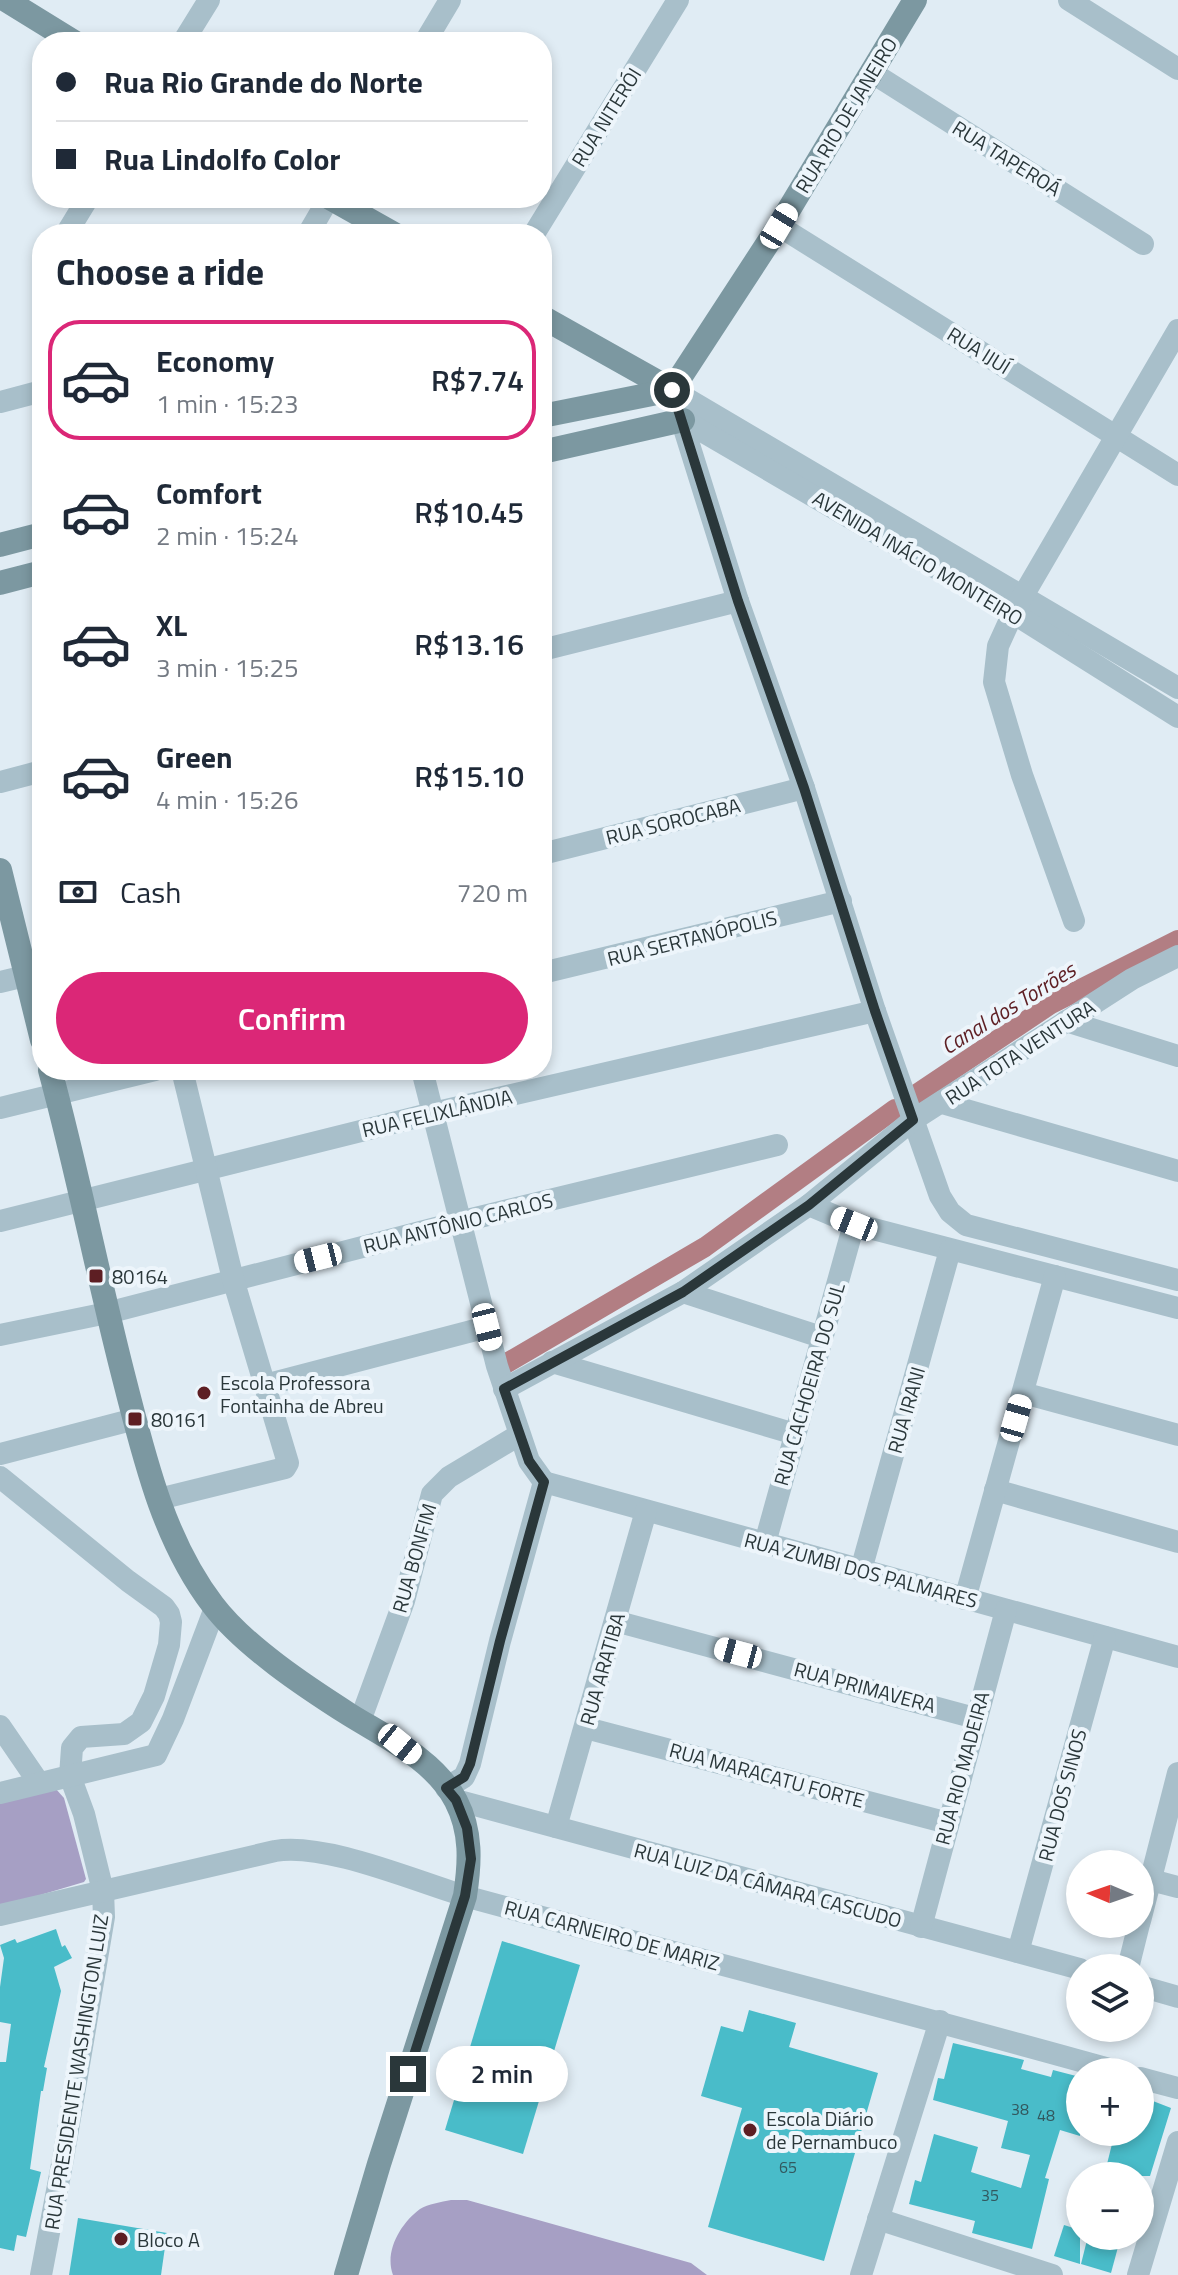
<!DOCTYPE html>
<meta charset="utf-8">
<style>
body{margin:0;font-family:"Titillium Web",sans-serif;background:#f2f2f3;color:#1f2937;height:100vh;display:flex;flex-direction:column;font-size:30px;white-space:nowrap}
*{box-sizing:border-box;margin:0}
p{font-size:26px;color:#747a83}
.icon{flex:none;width:44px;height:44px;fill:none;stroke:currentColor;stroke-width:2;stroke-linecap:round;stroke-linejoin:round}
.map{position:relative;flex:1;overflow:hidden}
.side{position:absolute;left:32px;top:224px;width:520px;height:856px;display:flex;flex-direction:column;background:#fff;border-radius:32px;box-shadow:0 4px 12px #0003}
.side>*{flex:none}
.hud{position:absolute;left:32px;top:32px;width:520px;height:176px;border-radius:32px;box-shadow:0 4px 12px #0003;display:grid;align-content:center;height:176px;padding:0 24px;background:#fff}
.needle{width:52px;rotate:272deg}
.tools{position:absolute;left:1066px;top:1850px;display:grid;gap:16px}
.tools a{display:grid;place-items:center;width:88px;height:88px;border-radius:50%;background:#fff;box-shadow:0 4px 12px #0003;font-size:40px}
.end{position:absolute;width:36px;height:36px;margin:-18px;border:10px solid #2a373a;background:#fff;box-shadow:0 0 0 4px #fff}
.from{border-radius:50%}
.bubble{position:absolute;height:56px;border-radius:28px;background:#fff;box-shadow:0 4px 12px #0003;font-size:26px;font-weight:600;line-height:56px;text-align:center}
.car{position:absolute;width:24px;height:48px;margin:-24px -12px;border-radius:10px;box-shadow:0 0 6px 2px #0007;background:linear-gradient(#fff 24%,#345 0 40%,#fff 0 76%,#345 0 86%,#fff 0)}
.hud b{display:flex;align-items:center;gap:28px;height:76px;font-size:30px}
.hud b+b{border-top:2px solid #e0e1e3}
.hud i{width:20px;height:20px;background:#1f2937}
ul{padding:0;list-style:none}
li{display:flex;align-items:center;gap:24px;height:120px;margin:0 16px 12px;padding:0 8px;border:4px solid transparent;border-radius:32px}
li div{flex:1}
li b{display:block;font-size:30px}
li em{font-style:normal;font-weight:600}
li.selected{border-color:#db2777}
li>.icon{width:72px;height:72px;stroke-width:1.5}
h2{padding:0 24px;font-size:36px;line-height:96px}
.pay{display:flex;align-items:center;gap:20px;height:88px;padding:0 24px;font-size:30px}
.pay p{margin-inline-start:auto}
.button{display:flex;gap:16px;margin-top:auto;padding:16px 24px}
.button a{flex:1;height:92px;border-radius:48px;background:#db2777;color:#fff;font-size:32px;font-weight:600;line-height:92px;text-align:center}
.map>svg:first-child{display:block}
.park{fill:#a69fc4}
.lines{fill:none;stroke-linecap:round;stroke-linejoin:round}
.canal{stroke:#b27e83;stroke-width:20}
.building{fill:#49bcc9}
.street{stroke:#a8bfca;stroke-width:22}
.secondary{stroke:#7c98a1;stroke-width:24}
.route{stroke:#2a373a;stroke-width:10}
.poi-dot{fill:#5d1e23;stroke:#edf5fb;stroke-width:3}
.labels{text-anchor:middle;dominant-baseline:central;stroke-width:8;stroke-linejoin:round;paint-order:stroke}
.number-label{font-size:16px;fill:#32585e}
.street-label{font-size:20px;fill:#2a373a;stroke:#edf5fb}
.poi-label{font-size:20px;fill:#2a373a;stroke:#edf5fb;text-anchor:start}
.water-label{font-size:22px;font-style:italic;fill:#5d1e23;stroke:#edf5fb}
</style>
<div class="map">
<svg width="1178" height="2275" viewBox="0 0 1178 2275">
<rect width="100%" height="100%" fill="#e0ecf4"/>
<!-- park -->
<g class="park">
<path d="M55,1788L64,1798L86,1879L84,1882L0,1907V1800Z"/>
<path d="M451,2200H467L691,2263L707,2275H393C384,2251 401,2223 420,2209C428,2204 441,2202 451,2200Z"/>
</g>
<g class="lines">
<!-- canal -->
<g class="canal">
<path d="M909,1099L1051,1004L1178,940"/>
<path d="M505,1364L705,1247L895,1109"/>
</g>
</g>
<!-- building -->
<g class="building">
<path d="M56,1929L62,1947L65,1945L72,1958L54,1967L61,1991L44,2067L47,2068L43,2091H41L30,2169L41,2172L26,2237L17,2235L14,2251L0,2248V2062H6L11,2024L0,2022V1987L4,1958L0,1945L15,1939L17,1943Z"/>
<path d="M502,1941L580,1965L523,2154L445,2130Z"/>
<path d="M749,2010L796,2023L789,2047L878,2073L824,2261L708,2227L742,2108L701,2096L721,2026L743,2032Z"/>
<path d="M953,2043L1024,2060L1021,2069L1051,2077L1053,2070L1080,2077V2136L1060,2130L1045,2178L1049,2179L1032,2249L972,2233L975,2221L909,2204L915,2180L921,2182L934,2134L978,2147L971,2172L1021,2188L1030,2155L1001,2148L1008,2121L933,2100L938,2078L944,2079Z"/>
<path d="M1140,2096L1171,2108L1150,2176H1104L1115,2132H1140Z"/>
<path d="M78,2218L167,2233L161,2275H69Z"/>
<path d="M1064,2225L1080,2230V2264L1054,2256Z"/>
<path d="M1088,2236H1121L1111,2273L1081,2264Z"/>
</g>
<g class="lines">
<!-- street -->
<g class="street">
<path d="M1069,0L1178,69"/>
<path d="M183,42L209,0"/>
<path d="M425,42L450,0"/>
<path d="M871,72L1143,244"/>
<path d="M779,226L1178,475"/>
<path d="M66,234L88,198"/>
<path d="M308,234L329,198"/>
<path d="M534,234L678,0"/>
<path d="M672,390L738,601L804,788L875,1011L940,1196L950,1212L966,1225L1178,1280"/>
<path d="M672,390L1178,688"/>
<path d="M0,402L42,391"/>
<path d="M683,420L1013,613L1178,717"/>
<path d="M542,650L738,601"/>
<path d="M0,782L42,771"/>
<path d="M542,854L804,788"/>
<path d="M1074,921L1022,775L994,682L998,646L1013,613L1178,330"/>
<path d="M542,973L841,901"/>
<path d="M0,982L42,972"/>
<path d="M1066,1021L1178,1056"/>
<path d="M422,1070L497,1366L529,1461L544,1482L500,1641L470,1764L464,1777L446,1788"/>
<path d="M942,1103L1178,1171"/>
<path d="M0,1108L155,1070"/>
<path d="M809,1205L854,1224L1178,1308"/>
<path d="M0,1221L433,1113L875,1011"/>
<path d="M683,1292L821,1337"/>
<path d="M0,1335L107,1313L459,1222L777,1145"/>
<path d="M552,1362L795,1434"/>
<path d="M265,1385L487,1327"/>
<path d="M504,1389L683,1292L809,1205L913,1120L1132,979L1178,956"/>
<path d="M1023,1393L1178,1435"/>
<path d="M0,1454L135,1419"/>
<path d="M0,1477L128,1581L164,1607L169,1614L171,1622L169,1645L154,1696L141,1722L124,1734L81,1737L72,1748L70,1776L84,1814L103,1891L104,1917L63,2159L41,2275"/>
<path d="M544,1482L1178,1657"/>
<path d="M995,1490L1178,1542"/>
<path d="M159,1499L285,1468L288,1463L233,1279L182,1070"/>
<path d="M765,1543L854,1224"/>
<path d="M861,1570L950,1250"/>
<path d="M965,1599L1055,1276"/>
<path d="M615,1621L975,1718"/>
<path d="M360,1721L404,1601L432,1494L449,1477L519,1435"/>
<path d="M0,1726L39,1783"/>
<path d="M586,1728L948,1823"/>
<path d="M0,1793L156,1755L173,1719L215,1608"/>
<path d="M456,1800L1080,1969"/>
<path d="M556,1827L646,1511"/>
<path d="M1151,1880L1178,1887"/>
<path d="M0,1915L275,1851C325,1842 417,1882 468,1897C685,1956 903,2011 1120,2072"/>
<path d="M1140,1921L1178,1773"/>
<path d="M921,1927L1006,1610"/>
<path d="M1018,1952L1105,1637"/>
<path d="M1128,1968L1139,1924"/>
<path d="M1140,1986L1178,1997"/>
<path d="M1140,2078L1178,2088"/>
<path d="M878,2219L1052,2275"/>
<path d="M861,2275L940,2021"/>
<path d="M1138,2275L1178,2142"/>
</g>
<!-- secondary -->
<g class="secondary">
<path d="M6,0L74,42"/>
<path d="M330,198L394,234"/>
<path d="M542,317L672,390"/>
<path d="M672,390L779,226L915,0"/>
<path d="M542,416L672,390"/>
<path d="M542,452L683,420"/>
<path d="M0,545L42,534"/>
<path d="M0,583L42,572"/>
<path d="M0,870L42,1040"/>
<path d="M50,1070C78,1173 98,1278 125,1382C145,1460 164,1541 213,1605C244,1646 306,1687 350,1715C387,1738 435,1760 456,1801C472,1832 470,1863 465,1896L379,2164L346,2275"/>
</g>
</g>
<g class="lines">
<!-- route -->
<path class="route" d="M408,2074L465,1896L471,1859L467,1828L456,1800L446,1788L464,1777L470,1764L500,1641L544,1482L529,1461L504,1389L683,1292L809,1205L913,1120L875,1011L804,788L738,601L672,390"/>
</g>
<!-- markers -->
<g class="poi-dot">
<rect x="88" y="1268" width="16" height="16" rx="4"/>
<circle cx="204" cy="1393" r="8"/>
<rect x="127" y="1411" width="16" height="16" rx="4"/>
<circle cx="750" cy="2130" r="8"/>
<circle cx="121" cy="2239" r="8"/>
</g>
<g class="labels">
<!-- number labels -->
<g class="number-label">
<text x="1020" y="2109">38</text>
<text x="1046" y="2115">48</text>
<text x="788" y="2167">65</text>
<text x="990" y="2195">35</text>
</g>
<!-- street labels -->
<g class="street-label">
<text transform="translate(846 115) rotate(-59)">RUA RIO DE JANEIRO</text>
<text transform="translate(606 117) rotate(-58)">RUA NITERÓI</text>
<text transform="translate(1007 158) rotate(32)">RUA TAPEROÁ</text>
<text transform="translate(979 350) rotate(32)">RUA IJUÍ</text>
<text transform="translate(918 558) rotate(31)">AVENIDA INÁCIO MONTEIRO</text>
<text transform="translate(673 821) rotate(-14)">RUA SOROCABA</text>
<text transform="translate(692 938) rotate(-14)">RUA SERTANÓPOLIS</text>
<text transform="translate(1020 1052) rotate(-33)">RUA TOTA VENTURA</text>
<text transform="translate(437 1113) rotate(-13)">RUA FELIXLÂNDIA</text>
<text transform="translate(458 1223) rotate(-14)">RUA ANTÔNIO CARLOS</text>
<text transform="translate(809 1384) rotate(-74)">RUA CACHOEIRA DO SUL</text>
<text transform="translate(906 1410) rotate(-74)">RUA IRANI</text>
<text transform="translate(414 1558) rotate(-74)">RUA BONFIM</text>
<text transform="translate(861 1570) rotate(15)">RUA ZUMBI DOS PALMARES</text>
<text transform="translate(602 1669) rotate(-74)">RUA ARATIBA</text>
<text transform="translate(865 1687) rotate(15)">RUA PRIMAVERA</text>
<text transform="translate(962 1768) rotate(-75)">RUA RIO MADEIRA</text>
<text transform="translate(767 1775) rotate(15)">RUA MARACATU FORTE</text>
<text transform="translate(1062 1795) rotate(-75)">RUA DOS SINOS</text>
<text transform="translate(768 1885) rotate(15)">RUA LUIZ DA CÂMARA CASCUDO</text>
<text transform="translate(612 1935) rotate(15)">RUA CARNEIRO DE MARIZ</text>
<text transform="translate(76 2072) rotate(-81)">RUA PRESIDENTE WASHINGTON LUIZ</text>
</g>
<!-- poi labels -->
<g class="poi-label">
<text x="112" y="1276">80164</text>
<text x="220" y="1382">Escola Professora<tspan x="220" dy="23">Fontainha de Abreu</tspan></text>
<text x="151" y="1419">80161</text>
<text x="766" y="2118">Escola Diário<tspan x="766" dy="23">de Pernambuco</tspan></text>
<text x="137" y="2239">Bloco A</text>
</g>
<!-- water labels -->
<g class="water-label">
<text transform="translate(1008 1008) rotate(-32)">Canal dos Torrões</text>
</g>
</g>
</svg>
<div class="tools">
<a><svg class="needle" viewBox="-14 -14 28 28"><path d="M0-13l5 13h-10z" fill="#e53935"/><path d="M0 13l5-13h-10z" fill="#747a83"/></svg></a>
<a><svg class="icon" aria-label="layers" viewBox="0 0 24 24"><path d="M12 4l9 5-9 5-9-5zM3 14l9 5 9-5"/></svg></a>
<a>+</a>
<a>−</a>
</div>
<i class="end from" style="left:672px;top:390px"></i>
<i class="end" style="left:408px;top:2074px"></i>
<div class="bubble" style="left:436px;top:2046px;width:132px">2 min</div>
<i class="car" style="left:779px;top:226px;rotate:31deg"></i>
<i class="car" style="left:854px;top:1224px;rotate:292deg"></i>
<i class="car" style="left:318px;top:1258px;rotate:256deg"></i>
<i class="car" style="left:487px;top:1327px;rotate:166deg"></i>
<i class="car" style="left:1016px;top:1418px;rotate:16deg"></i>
<i class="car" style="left:738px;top:1653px;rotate:285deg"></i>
<i class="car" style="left:400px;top:1744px;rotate:129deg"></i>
<div class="hud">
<b><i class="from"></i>Rua Rio Grande do Norte</b>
<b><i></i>Rua Lindolfo Color</b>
</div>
<section class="side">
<h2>Choose a ride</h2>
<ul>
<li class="selected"><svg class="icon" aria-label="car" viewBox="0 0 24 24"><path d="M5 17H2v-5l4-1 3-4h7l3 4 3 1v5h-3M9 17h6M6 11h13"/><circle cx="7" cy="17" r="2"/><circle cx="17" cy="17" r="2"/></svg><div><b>Economy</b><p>1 min · 15:23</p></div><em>R$7.74</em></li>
<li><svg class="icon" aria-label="car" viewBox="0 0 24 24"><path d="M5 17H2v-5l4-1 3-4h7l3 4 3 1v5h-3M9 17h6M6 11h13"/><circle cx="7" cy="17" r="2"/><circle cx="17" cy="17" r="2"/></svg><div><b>Comfort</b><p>2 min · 15:24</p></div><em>R$10.45</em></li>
<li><svg class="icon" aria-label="car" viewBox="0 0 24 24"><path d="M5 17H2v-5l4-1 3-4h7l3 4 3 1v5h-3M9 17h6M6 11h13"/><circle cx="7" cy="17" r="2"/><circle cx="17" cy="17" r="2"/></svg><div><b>XL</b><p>3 min · 15:25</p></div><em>R$13.16</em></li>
<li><svg class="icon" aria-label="car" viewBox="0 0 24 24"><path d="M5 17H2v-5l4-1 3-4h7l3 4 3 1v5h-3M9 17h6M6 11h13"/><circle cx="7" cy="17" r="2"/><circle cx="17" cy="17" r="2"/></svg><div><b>Green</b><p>4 min · 15:26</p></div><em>R$15.10</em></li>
</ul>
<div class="pay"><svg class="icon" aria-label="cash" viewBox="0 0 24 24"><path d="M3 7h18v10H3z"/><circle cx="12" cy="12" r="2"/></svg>Cash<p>720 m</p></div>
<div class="button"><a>Confirm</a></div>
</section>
</div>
